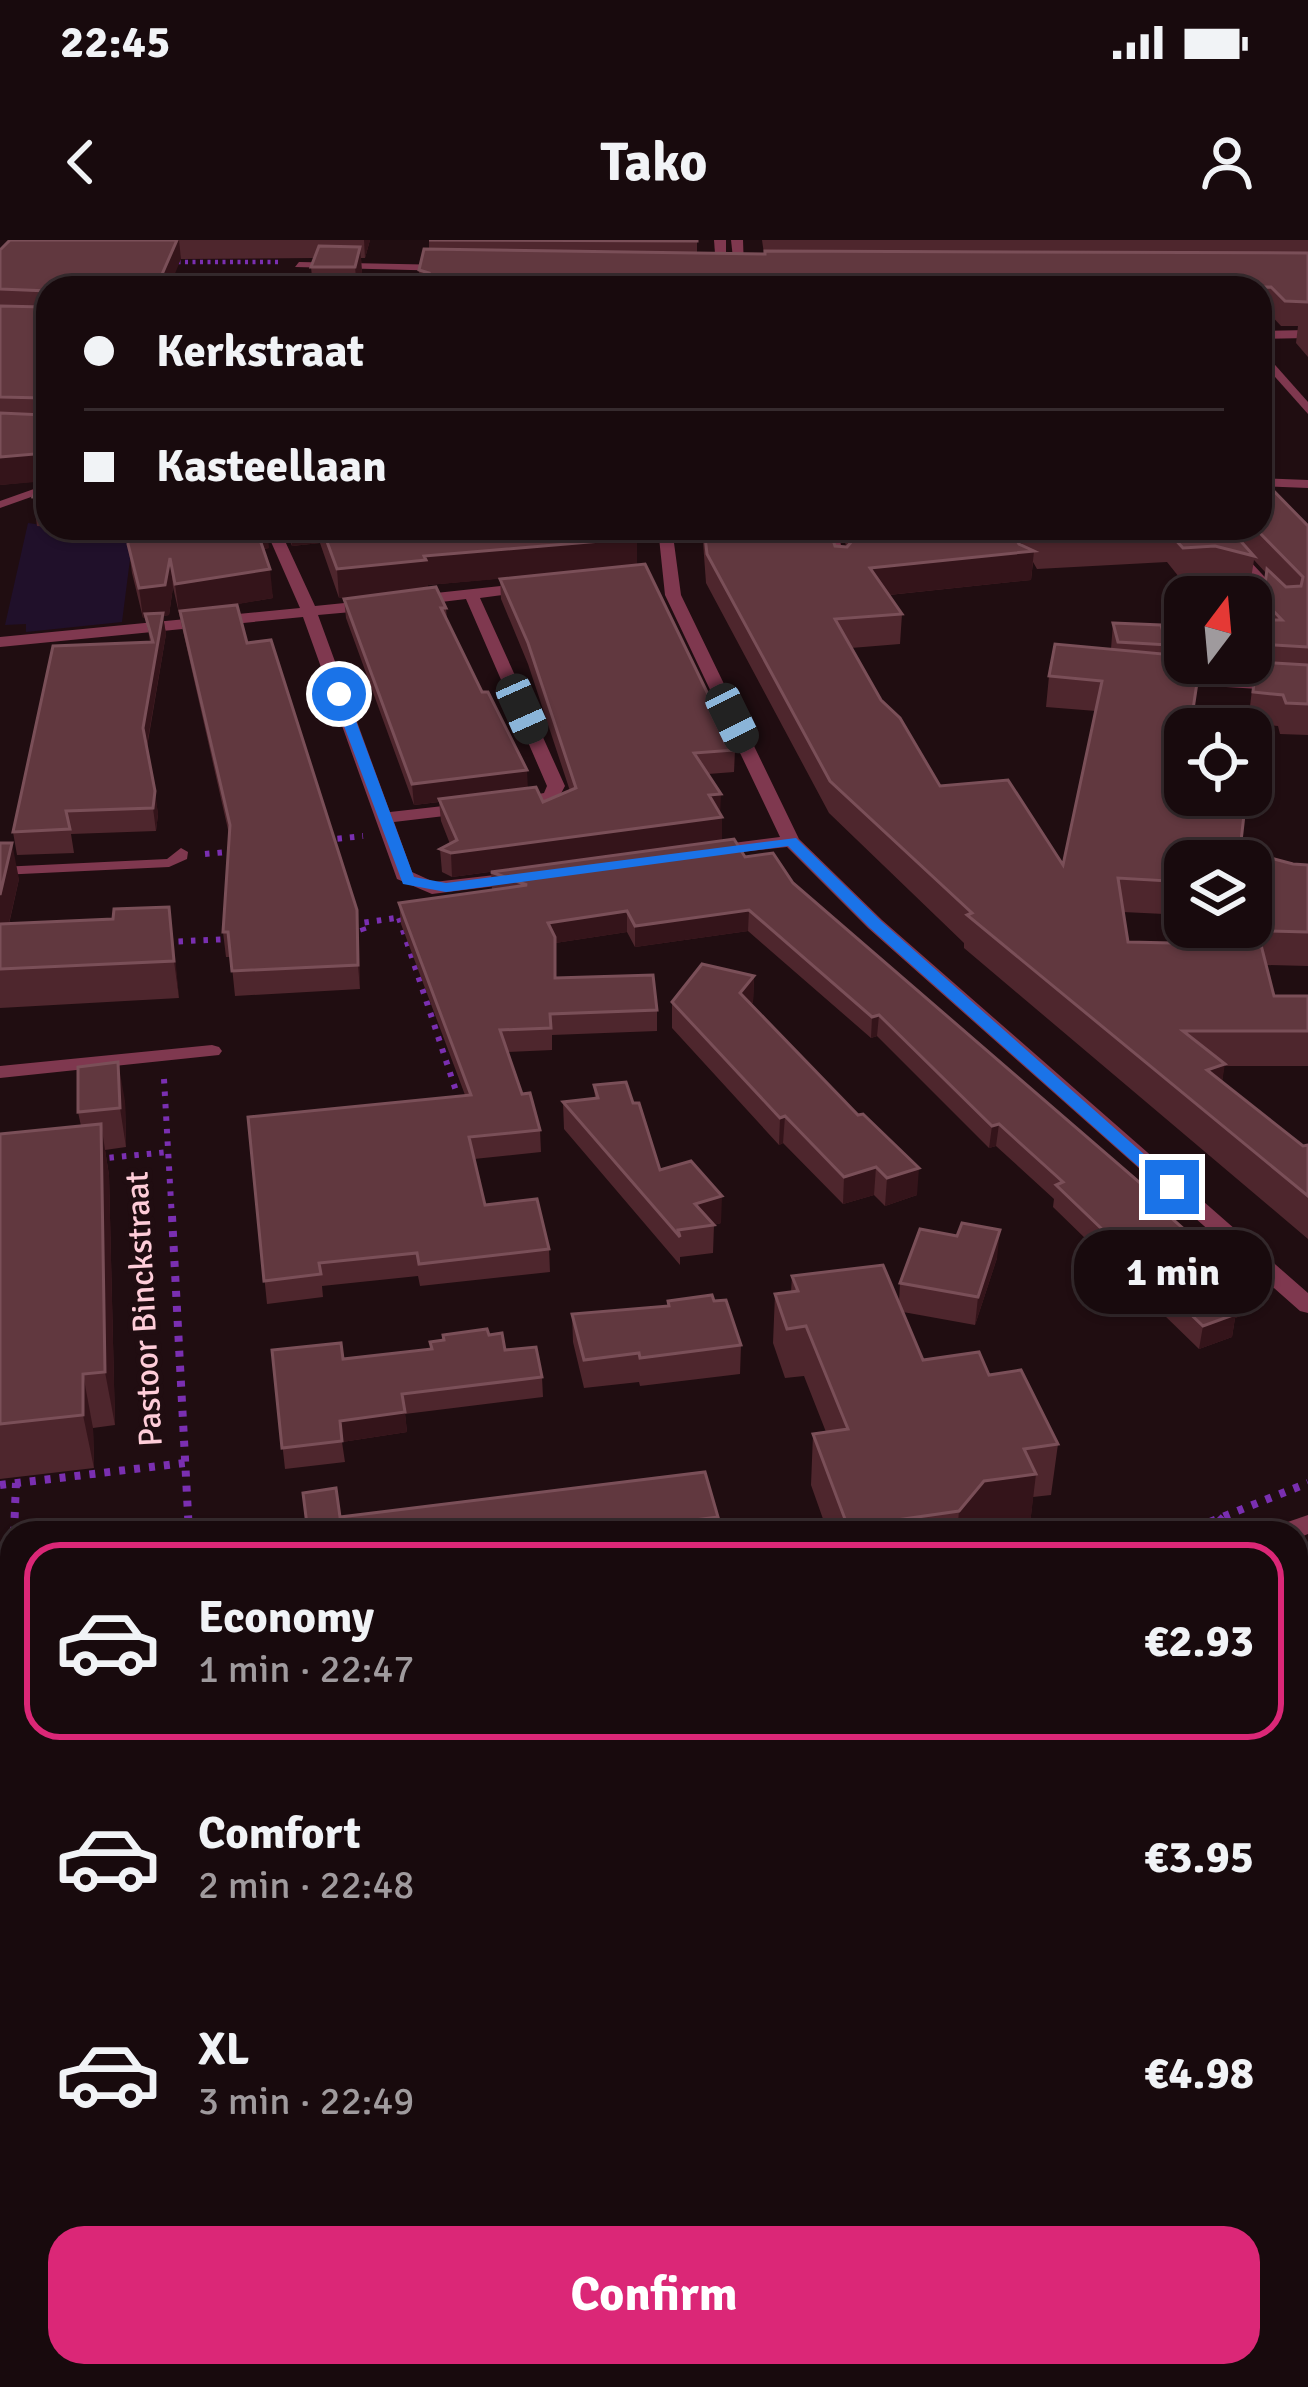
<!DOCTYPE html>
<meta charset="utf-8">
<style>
body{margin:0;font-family:Signika,sans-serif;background:#25181b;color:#f1f3f6;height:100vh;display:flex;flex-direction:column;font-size:45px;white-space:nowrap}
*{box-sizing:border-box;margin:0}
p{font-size:39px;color:#9f9a9d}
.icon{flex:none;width:66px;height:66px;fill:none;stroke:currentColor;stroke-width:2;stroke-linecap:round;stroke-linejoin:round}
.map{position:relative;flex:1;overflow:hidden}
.drawer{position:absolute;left:0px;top:1281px;width:1308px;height:867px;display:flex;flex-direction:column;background:#180a0d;border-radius:36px 36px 0 0;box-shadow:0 3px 9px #0004,0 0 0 3px #362b2e}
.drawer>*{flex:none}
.hud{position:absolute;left:36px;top:36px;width:1236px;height:264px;border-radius:36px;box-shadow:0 3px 9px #0004,0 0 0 3px #362b2e;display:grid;align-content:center;height:264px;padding:0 48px;background:#180a0d}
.needle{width:78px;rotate:16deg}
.controls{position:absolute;left:1164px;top:336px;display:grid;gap:24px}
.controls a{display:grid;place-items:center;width:108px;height:108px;border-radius:24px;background:#180a0d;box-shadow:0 3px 9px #0004,0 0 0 3px #362b2e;font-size:60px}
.end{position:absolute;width:54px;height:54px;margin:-27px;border:15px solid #1a73e8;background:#fff;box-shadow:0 0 0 6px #fff}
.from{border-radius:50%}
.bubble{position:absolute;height:84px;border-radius:36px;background:#180a0d;box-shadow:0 3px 9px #0004,0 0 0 3px #362b2e;font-size:39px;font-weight:800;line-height:84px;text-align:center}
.car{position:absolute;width:36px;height:72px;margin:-36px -18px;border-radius:15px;box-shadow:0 0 9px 3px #0007;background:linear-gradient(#222 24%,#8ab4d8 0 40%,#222 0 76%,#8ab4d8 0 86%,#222 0)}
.hud b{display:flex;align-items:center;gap:42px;height:114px;font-size:45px}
.hud b+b{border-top:3px solid #362b2e}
.hud i{width:30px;height:30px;background:#f1f3f6}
ul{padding:21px 0 0;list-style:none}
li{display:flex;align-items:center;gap:36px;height:198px;margin:0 24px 18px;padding:0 24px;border:6px solid transparent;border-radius:36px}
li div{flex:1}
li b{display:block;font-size:45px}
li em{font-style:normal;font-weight:800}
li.current{border-color:#db2777}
li>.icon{width:108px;height:108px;stroke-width:1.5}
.action{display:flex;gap:24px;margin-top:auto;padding:24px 48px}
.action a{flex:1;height:138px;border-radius:36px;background:#db2777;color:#fff;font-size:48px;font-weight:800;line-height:138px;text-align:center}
.status{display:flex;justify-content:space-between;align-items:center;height:84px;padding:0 60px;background:#180a0d;direction:ltr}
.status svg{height:33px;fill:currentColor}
header{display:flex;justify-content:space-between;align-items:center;height:156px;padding:0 48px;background:#180a0d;font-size:54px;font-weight:800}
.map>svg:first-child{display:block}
.green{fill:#20102a}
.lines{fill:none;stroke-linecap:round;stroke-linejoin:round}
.path-far3{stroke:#7a2fb1;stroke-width:4.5;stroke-dasharray:3 4.5;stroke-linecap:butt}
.path-far2{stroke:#7a2fb1;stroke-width:6;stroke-dasharray:4.5 8;stroke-linecap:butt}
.path-far1{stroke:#7a2fb1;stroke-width:8;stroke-dasharray:6 9;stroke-linecap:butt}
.path{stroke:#7a2fb1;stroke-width:10;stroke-dasharray:8 12;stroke-linecap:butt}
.service{fill:#7f384f;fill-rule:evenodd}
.minor{fill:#7f384f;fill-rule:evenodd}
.tertiary{fill:#7f384f;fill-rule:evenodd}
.rail{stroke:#b502f5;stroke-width:12;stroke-dasharray:24 21;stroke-linecap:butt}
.wall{fill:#4e262d;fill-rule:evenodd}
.shaded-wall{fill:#34141a}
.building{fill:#61383f;stroke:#7a4f58;stroke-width:3}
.route{fill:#1a73e8}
.labels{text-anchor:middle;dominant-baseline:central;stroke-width:10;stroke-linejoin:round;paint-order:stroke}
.street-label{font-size:33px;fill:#ffcdd9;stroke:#200d11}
</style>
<div class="status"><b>22:45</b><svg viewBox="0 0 49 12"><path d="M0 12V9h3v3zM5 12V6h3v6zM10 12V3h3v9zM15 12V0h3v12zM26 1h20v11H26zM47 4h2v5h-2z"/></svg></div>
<header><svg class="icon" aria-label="back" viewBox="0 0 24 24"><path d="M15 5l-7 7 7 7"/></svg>Tako<svg class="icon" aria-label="person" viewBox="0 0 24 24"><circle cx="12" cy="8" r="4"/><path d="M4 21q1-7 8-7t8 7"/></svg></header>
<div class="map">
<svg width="1308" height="2147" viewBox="0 0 1308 2147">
<rect width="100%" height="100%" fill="#200d11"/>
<!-- green -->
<g class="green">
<path d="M28,283L84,291L134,288L122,382L26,392V384L5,385Z"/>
<path d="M12,1782V2052L0,2053V1783Z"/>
<path d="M12,2105V2136L581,2138L490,2147H0V2106Z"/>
</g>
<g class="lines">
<!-- path-far3 -->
<path class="path-far3" d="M170,22H281"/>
<!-- path-far2 -->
<g class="path-far2">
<path d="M325,600L363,596"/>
<path d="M205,614L238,611"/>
<path d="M399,678L459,860"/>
<path d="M352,693L364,692L361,683L396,678"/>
<path d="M166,702L229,699"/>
<path d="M164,839L172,979"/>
<path d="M97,919L168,912"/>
</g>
<!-- path-far1 -->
<g class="path-far1">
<path d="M172,976L189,1293"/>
<path d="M0,1245L185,1223"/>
<path d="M1218,1277L1234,1293"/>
<path d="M14,1293L16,1243"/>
<path d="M1182,1293L1308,1243"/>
<path d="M1296,1333L1308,1329"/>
<path d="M0,1430L12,1429"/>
</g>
<!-- path -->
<g class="path">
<path d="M0,1508L12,1507"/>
<path d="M0,1590L12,1589"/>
</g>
<!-- service -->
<g class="service">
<path d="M48,244V251L0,268V261Z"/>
<path d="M181,608L188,612L187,619L169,627L0,635V627L167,619Z"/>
</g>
<!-- minor -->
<g class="minor">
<path d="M714,0H726V29L716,27Z"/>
<path d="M731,0H743L744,29L734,27Z"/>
<path d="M299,22L449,25L455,28L449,31L295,27Z"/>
<path d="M1308,90V98L1260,99V91Z"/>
<path d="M1260,108L1308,162V174L1260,120Z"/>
<path d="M265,288H279L315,366L374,360L382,365L374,370L318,375L390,572L470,563L479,568L470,573L394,582L412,632L434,642L521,632L528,634V642L432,654L397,639L303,377L0,407V397L300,368Z"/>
<path d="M658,288H672L681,355L799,599L882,680L1308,1053V1073L1300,1071L868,688L787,607L703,616L701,612L710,606L780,597L665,355Z"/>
<path d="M806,288H825L839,295L846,331H836L827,300Z"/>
<path d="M1204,288H1219L1291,365V371H1279Z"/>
<path d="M529,343L537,348L534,351L480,358L565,546L557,561L511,569L502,564L505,560L544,553L547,546L466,359L408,366L400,361L408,356Z"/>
<path d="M1165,435L1308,442V452L1159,443L1157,440Z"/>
<path d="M212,805L219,807L222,811L219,815L0,838V826Z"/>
</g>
<!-- tertiary -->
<g class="tertiary">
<path d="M1260,238L1308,240V248L1260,246Z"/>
<path d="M1308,1275V1294L1296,1299V1293H1272L1276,1286Z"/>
<path d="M12,1535V1559L0,1560V1536Z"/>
</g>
<!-- rail -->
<g class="rail">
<path d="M1296,2106L1308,2105"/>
<path d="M882,2147L993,2136"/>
<path d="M1219,2147L1308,2138"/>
</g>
</g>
<!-- wall -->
<g class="wall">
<path d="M10,0H370L365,18H361L362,33L358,48H313L311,27L315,18L181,19L48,48V287L37,286L33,257L40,241L0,245V10Z"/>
<path d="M429,0H697V13L764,14L762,0H1308V117L1296,103L1298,86H1281L1267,71H1260V48H420L419,30L429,9Z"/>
<path d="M1260,123L1271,136L1267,163H1260Z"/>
<path d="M1262,220L1268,245L1308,286V495L1280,494L1278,486L1248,483L1266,333L1254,320L1250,345L1211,335L1179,337L1167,322L1037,329L1033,322L1031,340L889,355L902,374L900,404L851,408L881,460L940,546L1063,625L1096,471L1046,467L1049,436L1111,409L1113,383L1164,395L1185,396L1179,559L1240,610L1293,624L1308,625V726L1266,725L1274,756H1308V826H1224L1222,842L1303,906L1308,905V999L964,708V703L829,573L706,343L702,288H829L835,306H846L843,294L833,288H1009L1019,304L1023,306L1012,288H1260ZM1185,621H1251V687H1214L1219,704L1128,702L1123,672L1185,675Z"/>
<path d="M59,288H122L87,291Z"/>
<path d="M284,288H632L637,298V325L735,510L734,532L708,534L720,574L722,600L745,617L793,643L1253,1050L1249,1073L1235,1078L1232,1097L1199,1109L1053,967L1054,959L996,906L989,908L877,796L871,798L748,691L635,707L627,692L555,703L556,738L657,770V791L552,795V810L507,812L522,854L540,890L541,912L474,919L485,965L549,1009L550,1032L420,1046L418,1036L322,1046L323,1057L267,1064L248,877L465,855L401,684L399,663L492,650L491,632L689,605L452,637L442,632L440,609L450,604L441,581L439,562L414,565L346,378L344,359L405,351L339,358L320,303L292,306ZM516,337L500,339L501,359L528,424L570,551L543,562L528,548L447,380L446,368L428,348V345Z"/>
<path d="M128,304L269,308L263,309L273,358L231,365L357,670L360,749L235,756L231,717H226L223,692L229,594L173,347L169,375L163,376L166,394L147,507L158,574L156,591L71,594L74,613L17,615L13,592L150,402L146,377L143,378L132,333Z"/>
<path d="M0,603L19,639L9,684L113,679L169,667L179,758L0,768Z"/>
<path d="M754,736L753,762L751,764L917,955L885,966L874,955L843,964L783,903L779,905L672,788V762Z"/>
<path d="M594,845L633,863L660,930L721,983L714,985L713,1013L680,1017V1025L564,889L563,862L595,858Z"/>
<path d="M125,861L126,907L105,910L109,935L115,1185L93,1188L94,1228L0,1239V894L81,886L78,872Z"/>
<path d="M957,996L997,1018L975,1085L903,1072L923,1120L989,1135L1058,1204L1051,1255L1033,1257L1030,1284L977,1293H828L811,1245L813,1194L826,1192L804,1136L785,1138L773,1103L775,1054L791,1052L792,1036L899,1062L900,1043Z"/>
<path d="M668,1061H714L741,1105L740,1134L640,1146L639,1142L584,1148L573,1102L572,1074L668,1066Z"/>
<path d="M489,1095L505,1110L542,1137L543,1157L405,1174L407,1192L342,1202L345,1222L285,1229L272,1110L343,1119L431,1109Z"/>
<path d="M340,1277H718L717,1293H308Z"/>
<path d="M1308,1389V1418L1303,1409Z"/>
<path d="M12,1610V1710L0,1711V1611Z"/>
<path d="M1308,1720V1913L1296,1916V1722Z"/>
</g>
<!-- shaded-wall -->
<g class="shaded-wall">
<path d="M177,0H179L181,19L169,48H156Z"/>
<path d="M364,0H370L365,18Z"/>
<path d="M360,7L362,33L358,48H357L355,27Z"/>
<path d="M46,213L48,241L0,245V217Z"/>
<path d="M87,288H122L87,291Z"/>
<path d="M254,288H267L269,308L256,310Z"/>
<path d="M290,288H319L320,303L292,306Z"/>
<path d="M637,298V327L428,345V349L339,358L337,329L424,316Z"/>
<path d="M1034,311L1031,340L869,357L870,328Z"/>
<path d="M170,318L173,347L169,375L163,376L166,394L146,510L143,488L162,376L143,378L139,348Z"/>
<path d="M270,329L273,358L179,374L175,344Z"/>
<path d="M527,530L528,551L414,565L412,544Z"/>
<path d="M155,551L158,574L156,591L153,568Z"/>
<path d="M721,554L720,576L709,555Z"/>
<path d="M722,577V600L452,637L451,613Z"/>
<path d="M12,603L19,639L0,722V655Z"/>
<path d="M169,667L174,704L179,758L174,721Z"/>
<path d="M357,670L359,695L360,749L358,725Z"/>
<path d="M749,670L748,691L635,707V686Z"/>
<path d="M627,671V692L555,703L548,683Z"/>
<path d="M754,736L753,762L739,779L740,753Z"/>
<path d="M879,775L877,796L871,798L872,777Z"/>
<path d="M118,822L125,861L126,907L120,868Z"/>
<path d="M1225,824L1219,860L1207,830Z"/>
<path d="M785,876L783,903L779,905L780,878Z"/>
<path d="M101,884L109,935L115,1185L105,1132Z"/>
<path d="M999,884L996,906L989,908L992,886Z"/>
<path d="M876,927L874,955L843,964L844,937Z"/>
<path d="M919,928L917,955L885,966L887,938Z"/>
<path d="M722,956L721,983L714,985L695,964Z"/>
<path d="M1000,990L997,1018L975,1085L978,1057Z"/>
<path d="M1253,1050L1249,1073L1235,1078L1232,1097L1199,1109L1203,1086L1222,1061Z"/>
<path d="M83,1134L93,1188L94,1228L83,1175Z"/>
<path d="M405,1172L407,1192L342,1202L340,1181Z"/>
<path d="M1036,1234L1030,1284L977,1293H957L959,1271L984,1241Z"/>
<path d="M718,1277L717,1293H695L694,1280Z"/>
</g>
<!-- building -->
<g class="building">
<path d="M10,0H177L156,48H48V162L44,158L0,157V66L44,67L48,51L0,49V10Z"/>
<path d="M429,0H697V1Z"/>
<path d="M319,6L360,7L355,27H311Z"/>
<path d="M424,9L765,14V11L1308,13V62L1285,61L1271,47L572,48L569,39H485L484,48H425L429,33L419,30Z"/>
<path d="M1260,123L1271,136L1260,137Z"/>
<path d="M48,164V215L46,213L0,217V173L44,175Z"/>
<path d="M1260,181L1264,206L1260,218Z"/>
<path d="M1260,219L1266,223L1268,241H1264L1308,286V407L1258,404L1261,380H1282L1263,360L1267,329L1286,347L1301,346L1303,337L1255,288H1260Z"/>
<path d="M48,223V259L33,257Z"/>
<path d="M129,288H256L270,329L175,344L170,318L165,345L139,348L128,304Z"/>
<path d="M322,288H632L637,298L424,316L426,320L337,329Z"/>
<path d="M704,288H829L835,306L847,307L852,301L849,288H1009L1019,304L1034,311L870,328L902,374L835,379L881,460L900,478L940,546L1008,540L1063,625L1102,441L1049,436L1055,404L1185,416V423H1200L1190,489H1185V519L1179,559L1245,566L1240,610L1293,624L1308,625V692L1229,690L1228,687H1251V621H1185V642L1118,638L1128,702L1261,705L1274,756H1308V791H1183L1225,824L1207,830L1303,906L1308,905V956L967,675L972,673L830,541L707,314Z"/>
<path d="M1032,288H1229L1254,316L1215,306L1183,308L1170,294L1040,300Z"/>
<path d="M645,324L735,510L694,513L721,554L709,555L722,577L451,613L440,609L457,600L439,559L536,547L543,562L576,548L528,403L500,339Z"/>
<path d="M436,347L446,368H441L482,452H488L527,530L412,544L344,359Z"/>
<path d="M237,365L247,403L271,400L357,670L358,725L232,731L228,692H223L230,585L180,371Z"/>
<path d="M163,373L143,488L155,551L153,568L66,571L70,589L13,592L53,406L153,402L145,374Z"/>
<path d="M1113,383L1161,385L1164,395L1185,396V406L1118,402Z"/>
<path d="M1256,422L1308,425V464L1286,463L1283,455L1253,452Z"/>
<path d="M734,599L745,617L773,613L793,643L1168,967L1161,969L1253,1050L1222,1061L1236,1074L1203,1086L1056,945L1063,942L999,884L992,886L879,775L872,777L749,670L635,686L627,671L548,683L555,697V738L653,735L657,770L550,774L551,788L500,790L522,854L530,853L540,890L469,897L485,965L537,959L549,1009L419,1024L417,1013L319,1023L321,1034L264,1041L248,877L471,855L399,663L527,645L491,632Z"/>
<path d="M0,603H12L0,655Z"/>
<path d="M169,667L174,721L0,729V684L113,679L114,669Z"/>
<path d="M702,724L754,736L740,753L858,875L863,874L919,928L887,938L876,927L844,937L785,876L780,878L672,762Z"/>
<path d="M118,822L120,868L78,872V827Z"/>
<path d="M626,842L633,863H639L660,930L691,921L722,956L695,964L714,985L678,990L680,997L563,862L598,858L594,845Z"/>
<path d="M101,884L105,1132L83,1134V1175L0,1184V894Z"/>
<path d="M962,983L1000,990L978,1057L900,1043L920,989L957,996Z"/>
<path d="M883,1025L923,1120L979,1112L989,1135L1021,1130L1058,1204L1024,1209L1036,1234L984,1241L959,1271L848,1287L813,1194L848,1189L806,1086L787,1089L775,1054L798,1051L792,1036Z"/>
<path d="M712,1055L714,1061L726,1060L741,1105L640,1118L639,1113L584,1120L572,1074L669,1066L668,1061Z"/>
<path d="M487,1089L489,1095L502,1093L505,1110L536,1107L542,1137L402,1154L405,1172L340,1181L342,1201L282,1208L272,1110L341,1103L343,1119L432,1109L430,1102L444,1100L443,1095Z"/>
<path d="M705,1232L718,1277L694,1280L696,1288L656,1293H308L303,1253L336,1248L340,1277Z"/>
<path d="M12,1610V1680L0,1681V1611Z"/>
<path d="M1308,1720V1873L1296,1875V1722Z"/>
</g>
<!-- route -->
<path class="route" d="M339,450L346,454L414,637L446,643L796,598L881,681L1181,947L1166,951L870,688L788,606L446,652L403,644L332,454Z"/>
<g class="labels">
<!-- street labels -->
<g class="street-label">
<text transform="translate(144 1069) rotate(-93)">Pastoor Binckstraat</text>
</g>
</g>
</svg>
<div class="controls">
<a><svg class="needle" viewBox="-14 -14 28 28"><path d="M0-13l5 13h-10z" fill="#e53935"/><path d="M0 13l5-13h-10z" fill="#9f9a9d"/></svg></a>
<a><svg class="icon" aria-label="locate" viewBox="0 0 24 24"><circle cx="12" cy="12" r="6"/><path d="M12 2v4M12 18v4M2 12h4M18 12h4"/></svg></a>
<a><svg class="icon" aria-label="layers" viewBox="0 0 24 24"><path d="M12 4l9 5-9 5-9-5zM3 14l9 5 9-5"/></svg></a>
</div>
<i class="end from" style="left:339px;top:454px"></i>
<i class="end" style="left:1172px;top:947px"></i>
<div class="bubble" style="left:1074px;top:990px;width:198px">1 min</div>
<i class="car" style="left:522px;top:469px;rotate:156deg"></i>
<i class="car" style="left:732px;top:478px;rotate:154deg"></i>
<div class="hud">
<b><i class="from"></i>Kerkstraat</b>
<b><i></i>Kasteellaan</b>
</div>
<section class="drawer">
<ul>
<li class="current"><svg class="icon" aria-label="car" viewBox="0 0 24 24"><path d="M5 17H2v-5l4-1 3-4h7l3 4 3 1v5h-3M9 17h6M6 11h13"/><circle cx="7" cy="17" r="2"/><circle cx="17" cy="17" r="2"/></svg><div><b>Economy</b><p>1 min · 22:47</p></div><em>€2.93</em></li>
<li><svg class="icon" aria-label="car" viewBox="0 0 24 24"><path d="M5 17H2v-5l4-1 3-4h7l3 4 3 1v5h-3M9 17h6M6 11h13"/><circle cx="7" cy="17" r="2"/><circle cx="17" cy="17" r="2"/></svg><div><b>Comfort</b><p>2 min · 22:48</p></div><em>€3.95</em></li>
<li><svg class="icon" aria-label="car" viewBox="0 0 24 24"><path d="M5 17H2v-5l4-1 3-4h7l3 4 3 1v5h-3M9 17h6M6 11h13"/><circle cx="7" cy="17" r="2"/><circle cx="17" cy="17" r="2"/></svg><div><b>XL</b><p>3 min · 22:49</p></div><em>€4.98</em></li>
</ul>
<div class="action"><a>Confirm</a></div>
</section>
</div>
